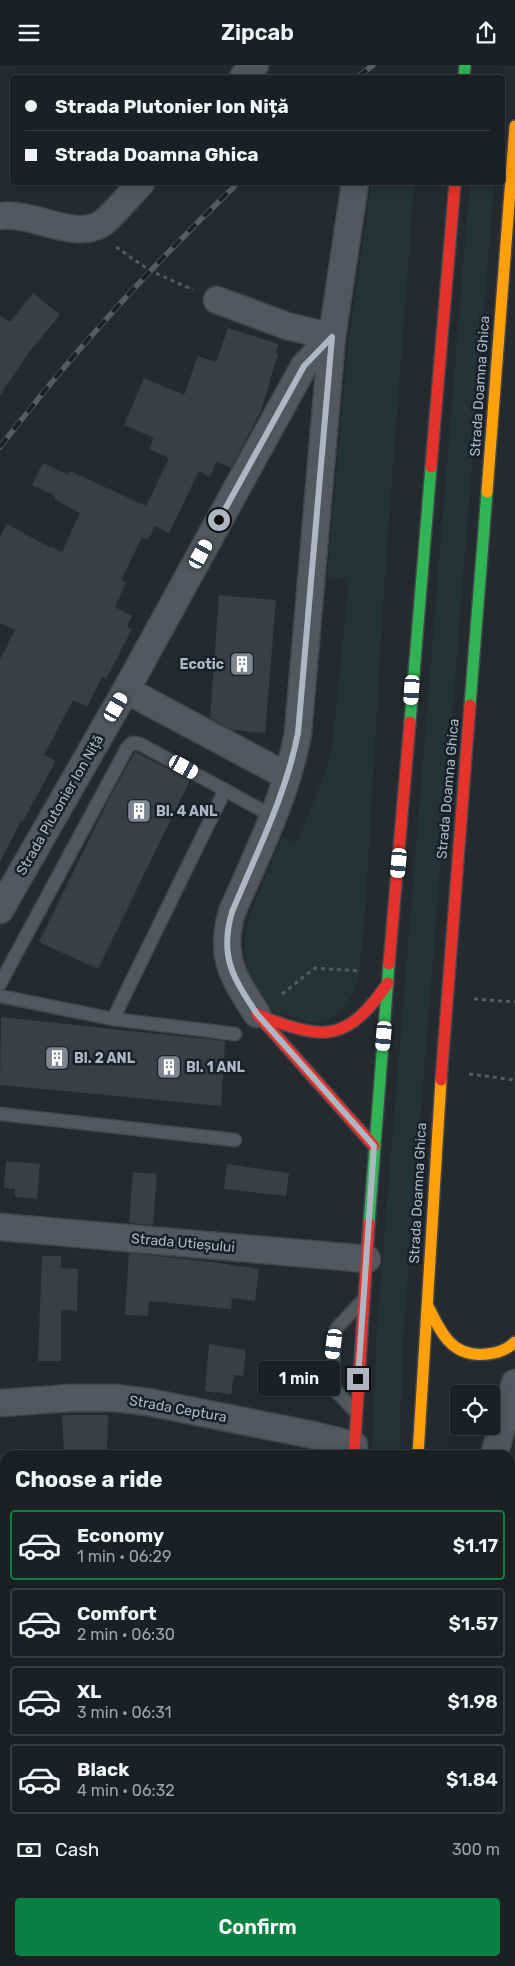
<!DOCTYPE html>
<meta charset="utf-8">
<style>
body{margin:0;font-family:Rubik,sans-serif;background:#292d30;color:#f1f3f6;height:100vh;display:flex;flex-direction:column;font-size:19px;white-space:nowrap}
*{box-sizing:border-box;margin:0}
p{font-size:16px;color:#a0a3a6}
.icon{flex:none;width:28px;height:28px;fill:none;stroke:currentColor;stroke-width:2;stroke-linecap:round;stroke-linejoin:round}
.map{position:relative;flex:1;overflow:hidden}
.side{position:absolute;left:0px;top:1385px;width:515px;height:516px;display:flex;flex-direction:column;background:#1c2023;border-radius:15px 15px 0 0;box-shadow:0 2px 12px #0003,0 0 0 1px #3a3e41}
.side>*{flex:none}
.top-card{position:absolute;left:10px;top:10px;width:495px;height:110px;border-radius:5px;box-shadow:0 2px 12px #0003,0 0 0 1px #3a3e41;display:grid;align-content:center;height:110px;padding:0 15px;background:#1c2023}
.tools{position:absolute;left:450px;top:1320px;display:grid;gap:10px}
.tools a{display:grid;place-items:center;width:50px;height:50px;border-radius:5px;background:#1c2023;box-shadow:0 2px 12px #0003,0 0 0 1px #3a3e41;font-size:25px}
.end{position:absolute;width:22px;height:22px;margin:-11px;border:6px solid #adb6c2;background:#111;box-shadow:0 0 0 2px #111}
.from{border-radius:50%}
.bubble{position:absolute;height:35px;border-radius:5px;background:#1c2023;box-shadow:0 2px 12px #0003,0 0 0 1px #3a3e41;font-size:16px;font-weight:600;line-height:35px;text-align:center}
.car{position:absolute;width:15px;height:30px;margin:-15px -8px;border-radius:6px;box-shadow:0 0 4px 1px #0007;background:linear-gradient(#fff 24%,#345 0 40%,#fff 0 76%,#345 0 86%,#fff 0)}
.top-card b{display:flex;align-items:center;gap:18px;height:48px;font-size:19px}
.top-card b+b{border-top:1px solid #3a3e41}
.top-card i{width:12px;height:12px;background:#f1f3f6}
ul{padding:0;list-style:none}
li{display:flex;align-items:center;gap:15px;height:70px;margin:0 10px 8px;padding:0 5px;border:2px solid #3a3e41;border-radius:5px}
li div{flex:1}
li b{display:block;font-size:19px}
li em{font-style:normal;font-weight:600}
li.active{border-color:#0b8043}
li>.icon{width:45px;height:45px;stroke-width:1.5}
h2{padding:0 15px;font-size:22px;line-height:60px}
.pay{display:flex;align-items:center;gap:12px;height:55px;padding:0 15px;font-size:19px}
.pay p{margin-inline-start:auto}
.cta{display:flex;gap:10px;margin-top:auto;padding:10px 15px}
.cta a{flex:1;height:58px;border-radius:5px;background:#0b8043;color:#fff;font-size:20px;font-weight:600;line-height:58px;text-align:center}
header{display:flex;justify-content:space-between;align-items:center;height:65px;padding:0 15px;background:#1c2023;font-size:22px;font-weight:600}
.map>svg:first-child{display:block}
.green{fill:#233435}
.building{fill:#3b3f44}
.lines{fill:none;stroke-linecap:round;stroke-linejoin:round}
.lane-casing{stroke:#42464a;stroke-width:15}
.street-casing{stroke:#42464a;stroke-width:29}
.fast-casing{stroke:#42464a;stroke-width:14}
.slow-casing{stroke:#42464a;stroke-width:14}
.jam-casing{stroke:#42464a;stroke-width:14}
.path{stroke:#575c61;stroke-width:3;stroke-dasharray:4 4;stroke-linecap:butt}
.lane{stroke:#54585e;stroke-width:12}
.street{stroke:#54585e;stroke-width:26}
.fast{stroke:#30b455;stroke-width:11}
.slow{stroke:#ff9f0a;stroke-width:11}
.jam{stroke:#e5322d;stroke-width:11}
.rail-casing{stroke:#575c61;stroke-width:5.5}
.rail{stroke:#192029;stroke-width:4;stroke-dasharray:11;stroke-linecap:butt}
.fast-bridge-casing{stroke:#42464a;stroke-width:14;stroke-linecap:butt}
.fast-bridge{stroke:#30b455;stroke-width:11}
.route{stroke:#adb6c2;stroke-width:6}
.labels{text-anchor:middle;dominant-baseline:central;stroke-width:5;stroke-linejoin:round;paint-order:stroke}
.street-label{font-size:14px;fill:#adb6c2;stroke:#192029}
.poi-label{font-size:14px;font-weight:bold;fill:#adb6c2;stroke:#192029;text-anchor:start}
</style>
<header><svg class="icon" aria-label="menu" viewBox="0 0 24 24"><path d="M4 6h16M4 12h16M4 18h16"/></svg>Zipcab<svg class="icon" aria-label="share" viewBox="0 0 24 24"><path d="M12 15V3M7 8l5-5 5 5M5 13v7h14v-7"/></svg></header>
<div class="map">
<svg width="515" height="1901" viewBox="0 0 515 1901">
<rect width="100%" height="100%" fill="#252a2f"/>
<!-- green -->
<g class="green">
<path d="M470,118H494L403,1273L399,1390H372L377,1263Z"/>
<path d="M414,120L385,506L364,862L358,914L354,927L343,944L328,955L312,958L278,948L265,938L254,922L248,906L245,891V870L249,851L282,772L297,778L327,703L333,675L349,513L327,512L348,281L371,121Z"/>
<path d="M510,1852L515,1863V1901H503L501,1896H510Z"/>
</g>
<!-- building -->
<g class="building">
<path d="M33,228L60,250L29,287L0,330V251L10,257Z"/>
<path d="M228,263L278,279L276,288L278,289L261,346L231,403L217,396L210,412L199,406L169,468L155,461L148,475L142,472L121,515L126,518L115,542L132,551L127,561L132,564L106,614L102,612L87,642L73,635L44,690L56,696L23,756H21L0,797V594L15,565L0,558V472L7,459L49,482L50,481L62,487L80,448L54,434L55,431L32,420L43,398L68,410L70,406L146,441L169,393L149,384L154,373L124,360L144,313L184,330L198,291L216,297Z"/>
<path d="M219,530L276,535L265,668L233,665L210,653Z"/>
<path d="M135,687L190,715L98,904L39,877L112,728Z"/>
<path d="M1,952L225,976L221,1041L0,1020Z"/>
<path d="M6,1096L40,1099L37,1134L15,1132V1124L4,1123Z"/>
<path d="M227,1099L289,1108L286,1131L224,1124Z"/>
<path d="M133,1107L157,1109L153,1160L129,1158Z"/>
<path d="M129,1188L212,1197L259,1204L255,1236L232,1233L231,1244L149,1236L148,1251L125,1250Z"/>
<path d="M42,1191H61V1203L78,1204L77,1246L61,1245V1296H38Z"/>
<path d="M209,1279L246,1285L243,1311L234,1310L231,1329L205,1326Z"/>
<path d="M62,1350H108L107,1390H64Z"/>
</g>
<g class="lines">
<defs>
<g id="lane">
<path d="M225,725L272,751"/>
<path d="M0,919L127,683L132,678L140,679L225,725L113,954"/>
<path d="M0,931L113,954L235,969"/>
<path d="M0,1049L235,1075"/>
<path d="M355,1346L331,1321L336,1264L360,1238"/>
</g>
<g id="street">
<path d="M243,12L255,0"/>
<path d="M0,151C33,146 77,178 104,157C117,146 129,130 141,118"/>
<path d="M126,625L287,711"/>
<path d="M0,845L126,625L304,301L332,272L287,261L217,235"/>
<path d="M257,949C233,913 219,891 232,847C257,789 287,730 298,668L332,272L355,118"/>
<path d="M0,1162L367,1194"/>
<path d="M0,1338L71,1333H115L148,1337L313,1370L354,1380"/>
<path d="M494,1390L515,1318"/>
<path d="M0,1588L5,1587"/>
<path d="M510,1710L515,1711"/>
<path d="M0,1795L5,1792"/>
<path d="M0,1864L5,1870"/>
<path d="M27,1896L31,1901"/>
<path d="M349,1901V1896"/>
</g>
<g id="fast">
<path d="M470,640L487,427"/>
<path d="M410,657L431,402"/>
<path d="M369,1158L389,899"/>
</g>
<g id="slow">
<path d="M487,427L515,61"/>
<path d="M428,1241C441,1268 452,1293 487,1289C497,1288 507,1285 515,1277"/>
<path d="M418,1390L441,1015"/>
<path d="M510,1815L515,1825"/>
<path d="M482,1896L484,1901"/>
</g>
<g id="jam">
<path d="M431,402L455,118"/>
<path d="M389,899L410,657"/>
<path d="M257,949L374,1081"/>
<path d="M261,951C325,976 347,977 388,918"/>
<path d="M441,1015L470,640"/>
<path d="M354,1390L369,1158"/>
</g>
</defs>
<!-- lane casing -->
<use href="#lane" class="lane-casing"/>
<!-- street casing -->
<use href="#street" class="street-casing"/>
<!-- fast casing -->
<use href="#fast" class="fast-casing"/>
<!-- slow casing -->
<use href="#slow" class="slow-casing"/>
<!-- jam casing -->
<use href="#jam" class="jam-casing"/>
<!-- path -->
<g class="path">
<path d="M116,182L149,205L193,225"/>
<path d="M282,929L315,903L361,906"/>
<path d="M474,934L515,937"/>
<path d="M469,1009L515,1015"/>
</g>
<!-- lane -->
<use href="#lane" class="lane"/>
<!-- street -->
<use href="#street" class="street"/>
<!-- fast -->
<use href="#fast" class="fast"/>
<!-- slow -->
<use href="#slow" class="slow"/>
<!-- jam -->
<use href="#jam" class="jam"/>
<defs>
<g id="rail">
<path d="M358,12L373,0"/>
<path d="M0,382C73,287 152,200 238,118"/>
</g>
</defs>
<!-- rail casing -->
<use href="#rail" class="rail-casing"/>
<!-- rail -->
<use href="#rail" class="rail"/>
<defs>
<path id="fast-bridge" d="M464,12L465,0"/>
</defs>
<!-- fast-bridge casing -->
<use href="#fast-bridge" class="fast-bridge-casing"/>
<!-- fast-bridge -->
<use href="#fast-bridge" class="fast-bridge"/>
</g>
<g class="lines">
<!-- route -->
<path class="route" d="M219,455L304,301L332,272L298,668C286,730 256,789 232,847C219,891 233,913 257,949L374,1081L358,1314"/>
</g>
<!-- icons -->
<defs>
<symbol id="building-square" viewBox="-11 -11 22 22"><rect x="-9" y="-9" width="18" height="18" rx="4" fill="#7d858f" stroke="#192029"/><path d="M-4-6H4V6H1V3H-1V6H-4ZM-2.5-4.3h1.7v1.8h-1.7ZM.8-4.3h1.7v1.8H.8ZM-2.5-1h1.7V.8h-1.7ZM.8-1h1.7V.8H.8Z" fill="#fff"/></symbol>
</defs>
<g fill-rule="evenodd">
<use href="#building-square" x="228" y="585" width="28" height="28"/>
<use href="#building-square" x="125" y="732" width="28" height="28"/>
<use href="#building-square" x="43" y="979" width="28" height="28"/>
<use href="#building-square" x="155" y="988" width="28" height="28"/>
</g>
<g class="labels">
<!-- street labels -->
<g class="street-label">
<text transform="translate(480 321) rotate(-86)">Strada Doamna Ghica</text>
<text transform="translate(448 724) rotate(-85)">Strada Doamna Ghica</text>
<text transform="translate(60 740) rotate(-60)">Strada Plutonier Ion Niță</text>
<text transform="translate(418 1128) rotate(-87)">Strada Doamna Ghica</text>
<text transform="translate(183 1178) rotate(5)">Strada Utieșului</text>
<text transform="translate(178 1344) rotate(10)">Strada Ceptura</text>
</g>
<!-- poi labels -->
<g class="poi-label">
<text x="224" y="599" text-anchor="end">Ecotic</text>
<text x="156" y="746">Bl. 4 ANL</text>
<text x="74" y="993">Bl. 2 ANL</text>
<text x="186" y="1002">Bl. 1 ANL</text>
</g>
</g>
</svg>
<div class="tools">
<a><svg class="icon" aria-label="locate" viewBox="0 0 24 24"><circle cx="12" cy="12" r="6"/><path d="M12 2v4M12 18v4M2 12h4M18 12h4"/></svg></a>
</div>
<i class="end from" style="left:219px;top:455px"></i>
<i class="end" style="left:358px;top:1314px"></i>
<div class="bubble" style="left:258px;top:1296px;width:82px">1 min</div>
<i class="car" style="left:201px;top:489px;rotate:29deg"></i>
<i class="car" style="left:412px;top:625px;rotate:184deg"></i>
<i class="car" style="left:116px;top:642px;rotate:30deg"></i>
<i class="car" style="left:184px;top:702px;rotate:119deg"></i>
<i class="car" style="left:399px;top:798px;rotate:185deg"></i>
<i class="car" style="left:384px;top:971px;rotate:185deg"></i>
<i class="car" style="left:334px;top:1279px;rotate:187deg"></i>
<div class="top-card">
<b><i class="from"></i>Strada Plutonier Ion Niță</b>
<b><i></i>Strada Doamna Ghica</b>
</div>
<section class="side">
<h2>Choose a ride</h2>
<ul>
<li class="active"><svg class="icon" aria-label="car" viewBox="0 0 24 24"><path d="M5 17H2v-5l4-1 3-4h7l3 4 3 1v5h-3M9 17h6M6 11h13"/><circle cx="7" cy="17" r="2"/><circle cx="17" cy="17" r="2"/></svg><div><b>Economy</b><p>1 min · 06:29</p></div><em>$1.17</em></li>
<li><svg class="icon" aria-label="car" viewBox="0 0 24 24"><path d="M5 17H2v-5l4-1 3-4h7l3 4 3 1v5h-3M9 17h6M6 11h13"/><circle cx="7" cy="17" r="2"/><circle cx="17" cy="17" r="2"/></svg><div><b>Comfort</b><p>2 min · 06:30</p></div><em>$1.57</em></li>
<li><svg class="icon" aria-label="car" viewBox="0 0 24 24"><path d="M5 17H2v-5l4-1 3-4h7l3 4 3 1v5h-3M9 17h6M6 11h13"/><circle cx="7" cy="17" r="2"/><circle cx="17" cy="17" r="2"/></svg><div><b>XL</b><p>3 min · 06:31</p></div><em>$1.98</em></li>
<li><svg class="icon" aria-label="car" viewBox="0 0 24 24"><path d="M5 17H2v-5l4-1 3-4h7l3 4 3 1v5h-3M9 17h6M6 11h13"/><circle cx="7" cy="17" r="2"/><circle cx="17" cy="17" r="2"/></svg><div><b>Black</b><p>4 min · 06:32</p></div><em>$1.84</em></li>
</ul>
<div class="pay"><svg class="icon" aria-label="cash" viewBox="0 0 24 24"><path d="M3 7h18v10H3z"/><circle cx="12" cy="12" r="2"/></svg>Cash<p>300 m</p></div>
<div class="cta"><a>Confirm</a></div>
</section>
</div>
